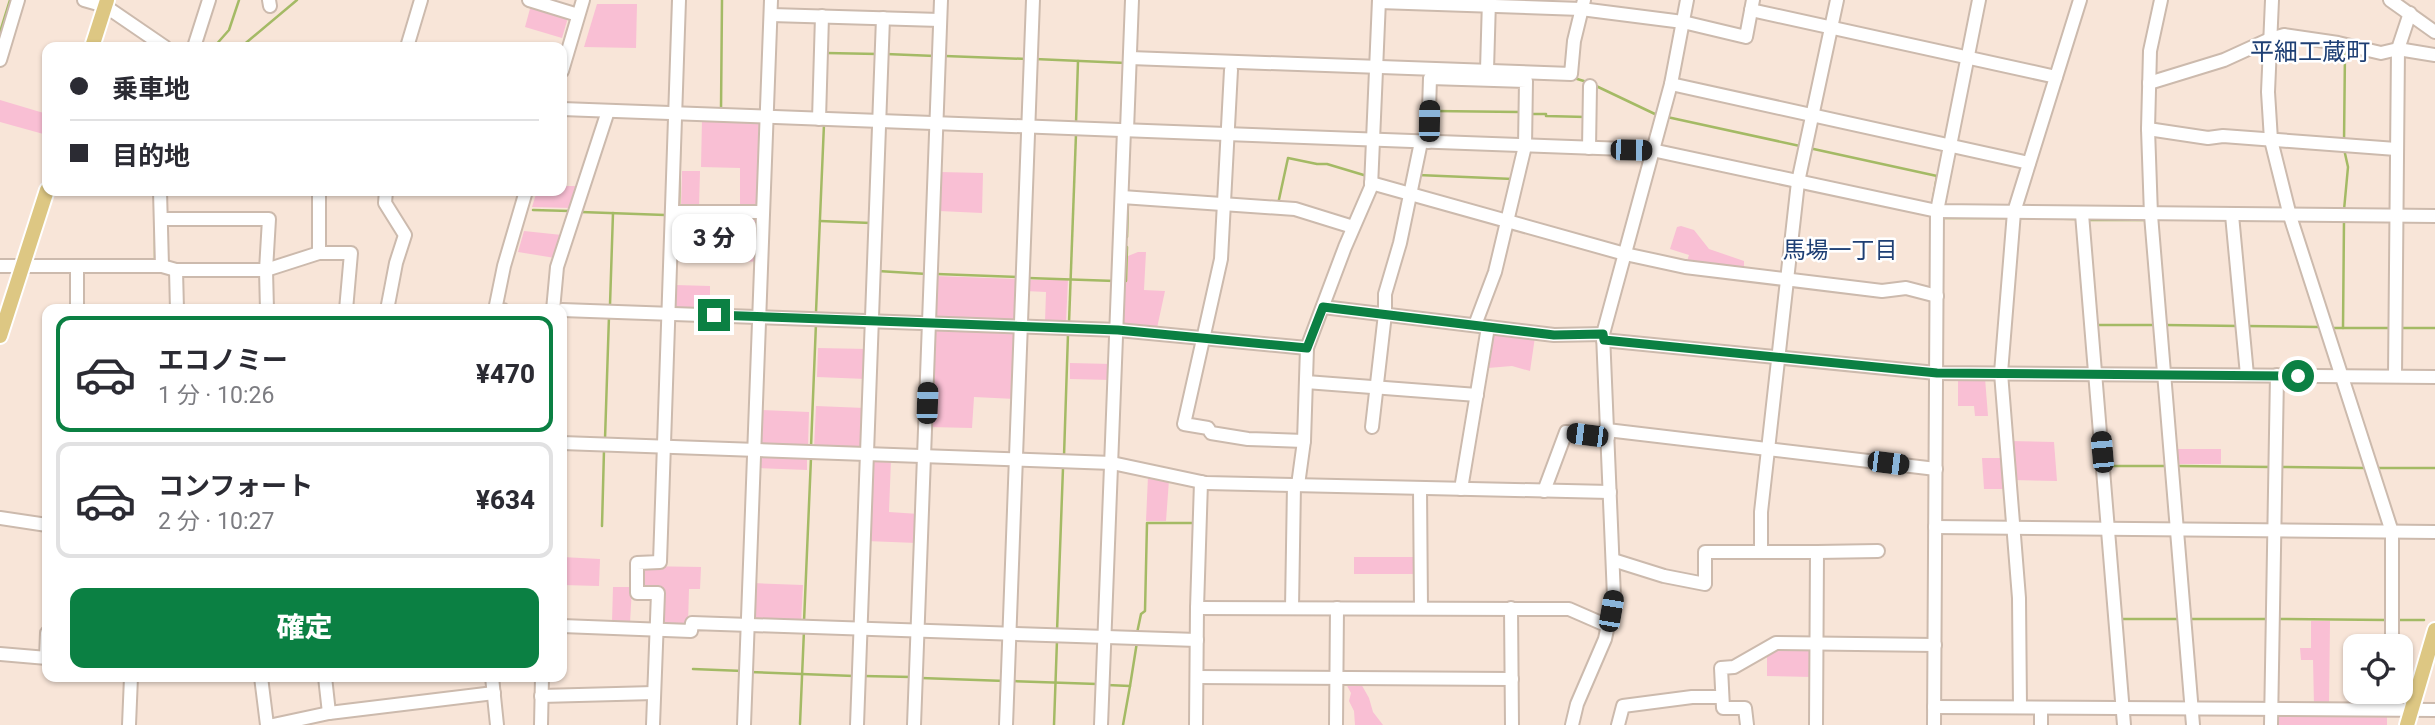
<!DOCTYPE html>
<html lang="ja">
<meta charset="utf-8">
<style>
body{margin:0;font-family:Roboto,"Noto Sans JP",sans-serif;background:#f2f2f3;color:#2b2b33;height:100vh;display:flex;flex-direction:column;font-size:26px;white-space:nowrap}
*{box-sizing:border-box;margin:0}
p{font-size:23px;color:#7c7c81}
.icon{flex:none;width:38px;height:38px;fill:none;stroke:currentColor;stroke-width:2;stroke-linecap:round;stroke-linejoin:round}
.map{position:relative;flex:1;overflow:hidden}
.sheet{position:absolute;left:42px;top:304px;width:525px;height:378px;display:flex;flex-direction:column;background:#fff;border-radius:14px;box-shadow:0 2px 5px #0004}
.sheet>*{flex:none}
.top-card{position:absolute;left:42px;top:42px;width:525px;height:154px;border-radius:14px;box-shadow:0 2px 5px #0004;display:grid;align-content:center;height:154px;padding:0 28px;background:#fff}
.buttons{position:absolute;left:2343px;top:634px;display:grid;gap:14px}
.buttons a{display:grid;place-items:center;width:70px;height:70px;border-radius:14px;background:#fff;box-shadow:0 2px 5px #0004;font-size:35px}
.end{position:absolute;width:32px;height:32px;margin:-16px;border:9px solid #0b8043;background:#fff;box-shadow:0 0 0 4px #fff}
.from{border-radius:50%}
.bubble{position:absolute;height:49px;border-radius:14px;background:#fff;box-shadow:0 2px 5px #0004;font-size:23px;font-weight:800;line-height:49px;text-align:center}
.car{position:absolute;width:21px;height:42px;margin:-21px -10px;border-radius:9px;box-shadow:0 0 5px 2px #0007;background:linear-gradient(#222 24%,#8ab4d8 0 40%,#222 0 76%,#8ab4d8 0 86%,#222 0)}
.top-card b{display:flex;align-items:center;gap:24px;height:66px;font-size:26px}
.top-card b+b{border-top:2px solid #e1e1e2}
.top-card i{width:18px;height:18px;background:#2b2b33}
ul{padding:12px 0 0;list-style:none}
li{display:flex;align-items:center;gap:21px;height:116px;margin:0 14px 10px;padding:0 14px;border:4px solid #e1e1e2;border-radius:14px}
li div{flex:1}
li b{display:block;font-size:26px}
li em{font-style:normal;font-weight:800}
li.selected{border-color:#0b8043}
li>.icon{width:63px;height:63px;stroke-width:1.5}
.action{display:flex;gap:14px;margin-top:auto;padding:14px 28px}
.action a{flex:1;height:80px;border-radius:14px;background:#0b8043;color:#fff;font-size:28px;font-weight:800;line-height:80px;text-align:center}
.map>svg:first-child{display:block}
.green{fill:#f9bfd4}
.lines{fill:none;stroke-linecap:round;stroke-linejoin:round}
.stream{stroke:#a4ba65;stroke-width:2.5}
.minor-casing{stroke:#ccbaad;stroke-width:16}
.major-casing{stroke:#fff;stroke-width:18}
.minor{stroke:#fff;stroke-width:12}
.major{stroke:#ddc783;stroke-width:14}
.route{stroke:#0b8043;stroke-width:9}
.labels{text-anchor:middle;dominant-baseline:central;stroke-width:5;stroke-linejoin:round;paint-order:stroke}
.neighbourhood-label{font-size:23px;fill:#1e3f74;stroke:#fff}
.quarter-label{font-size:24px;fill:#1e3f74;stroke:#fff}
</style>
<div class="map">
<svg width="2435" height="725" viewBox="0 0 2435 725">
<rect width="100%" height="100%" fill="#f8e5d8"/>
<!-- green -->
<g class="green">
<path d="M597,4H637L636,48L584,47Z"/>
<path d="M531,5L565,15L567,21L562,38L525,27Z"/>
<path d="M0,100L47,114V135L0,122Z"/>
<path d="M702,119L761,120V206L740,208V168L701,167Z"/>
<path d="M682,171H700L699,208H681Z"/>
<path d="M940,172L983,173L982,213L939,211Z"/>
<path d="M562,186H578L571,208L532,207L537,191H562Z"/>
<path d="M745,215H758L759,262L742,261Z"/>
<path d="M1681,226L1694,230L1709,249L1744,261V268L1687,261L1689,255L1670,249L1677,227Z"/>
<path d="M524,231L562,235L555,258L518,252Z"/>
<path d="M1138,252H1146L1144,290L1165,291L1157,328L1128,326L1123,322L1124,283L1127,282L1128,256Z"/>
<path d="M936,276L1019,279L1017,318L1015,321L938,318L934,315Z"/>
<path d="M1026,280H1068L1066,322H1045L1046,292L1025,291Z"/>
<path d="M675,285L710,286V296L729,297V310L678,309L674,305Z"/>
<path d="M938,327L1014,329L1017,333L1015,399L974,397L972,428L930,427L934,330Z"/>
<path d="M1494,332L1535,337L1530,371L1512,366L1488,368L1485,365L1491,334Z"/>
<path d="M818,348L868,349L866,379L817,377Z"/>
<path d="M1070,363L1112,364L1111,380L1070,379Z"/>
<path d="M1958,377L1985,378L1988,416H1975L1974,406H1958Z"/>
<path d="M816,406L865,408L863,447L860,449L814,448Z"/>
<path d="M759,410L809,412L808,448L761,446L758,443Z"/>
<path d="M2009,441L2054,442L2057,481L2012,480Z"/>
<rect x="2177" y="449" width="44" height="15"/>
<path d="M760,455L807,456V470L757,468Z"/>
<path d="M1982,458H2004L2006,489H1984Z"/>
<path d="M873,459H891L889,512L919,514L917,543L866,541Z"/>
<path d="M1148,476L1169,480L1166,521H1146Z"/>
<path d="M562,557L600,559L599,586L562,585Z"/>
<rect x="1354" y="557" width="61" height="17"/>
<path d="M643,566L701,567L700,589H689L688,624C682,628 667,627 662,623V590L643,589L641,586Z"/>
<path d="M752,583L803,585L801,623L755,622L751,618Z"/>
<path d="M613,587H632L630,623L612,622Z"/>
<path d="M2311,621H2330L2329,705H2314L2313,660H2301L2300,648H2311Z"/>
<path d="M1774,647H1809L1811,650V677L1767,676V651Z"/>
<path d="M1345,682H1360L1369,698L1373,712L1383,725H1355L1354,711L1349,701L1351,693Z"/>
<path d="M2277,712L2383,713L2387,717V725H2273Z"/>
</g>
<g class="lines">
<!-- stream -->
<g class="stream">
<path d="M0,32L10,0"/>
<path d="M214,47L229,30L239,0"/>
<path d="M241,47L297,0"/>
<path d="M826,53L878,54"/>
<path d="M886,54L935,56"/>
<path d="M945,56L1027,59"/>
<path d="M1035,59L1126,63"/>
<path d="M1574,78L1587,82"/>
<path d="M1594,85L1657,115"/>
<path d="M719,110H721L722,0"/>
<path d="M1433,111L1520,112"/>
<path d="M1529,114H1546V116L1586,117"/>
<path d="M1667,117L1800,146"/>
<path d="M1076,123L1078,61"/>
<path d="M2344,142L2345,51"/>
<path d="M1809,148L1937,176L1932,205"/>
<path d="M1418,175L1513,179"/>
<path d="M1278,204L1288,158L1317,164H1327L1367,176"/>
<path d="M679,209L680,149"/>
<path d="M533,210L570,211"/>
<path d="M2344,210L2348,167L2344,149"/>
<path d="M581,212L665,215"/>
<path d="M1944,218H2008"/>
<path d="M2018,218L2078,219"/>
<path d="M2087,220H2145"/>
<path d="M820,221L871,223"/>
<path d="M155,223V258"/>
<path d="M1127,237L1128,202"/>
<path d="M878,271L927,274"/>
<path d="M937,274L1019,277"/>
<path d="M1028,278L1115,281"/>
<path d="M1126,281L1127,247"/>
<path d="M610,305L613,213"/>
<path d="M816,312L824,124"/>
<path d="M1069,323L1076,134"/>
<path d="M2097,325H2156"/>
<path d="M2165,325L2239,326"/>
<path d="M2246,326L2319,327"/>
<path d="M2332,328H2393"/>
<path d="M2343,328L2344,220"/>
<path d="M2400,328H2435"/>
<path d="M605,439L609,316"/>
<path d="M811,447L816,323"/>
<path d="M1064,456L1068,334"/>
<path d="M2109,466H2168"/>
<path d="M2178,466L2272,467"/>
<path d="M2281,467L2365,468"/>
<path d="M2378,468H2435"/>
<path d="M602,526L604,450"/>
<path d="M2121,619H2178"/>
<path d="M2191,619H2270"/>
<path d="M2278,619L2386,620"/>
<path d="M2397,620H2424"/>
<path d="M804,622L811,458"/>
<path d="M1057,632L1063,468"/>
<path d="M1137,633L1141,614L1145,611L1147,523H1195"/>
<path d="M693,669L743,671"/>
<path d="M749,672L854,676"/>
<path d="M863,676L912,677"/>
<path d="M921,678L1005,681"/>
<path d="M1012,681L1097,684"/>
<path d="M1107,685L1130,686L1123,725"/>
<path d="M1130,686L1137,642"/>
<path d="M800,724L804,630"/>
<path d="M1054,725L1057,640"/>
</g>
<defs>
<g id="minor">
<path d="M84,0L105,6L165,47"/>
<path d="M269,0L270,6"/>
<path d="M529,0L578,15"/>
<path d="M2161,0L2150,51L2148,129L2151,215L2193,725"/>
<path d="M2272,0L2268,92L2271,140L2290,216L2392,532V646"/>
<path d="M2390,0L2435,32"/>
<path d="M1379,2L1581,9L1683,22L1746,37L1753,0"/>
<path d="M1751,10L2056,77"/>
<path d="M771,15L940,20"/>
<path d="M194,47L209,0"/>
<path d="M407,47L421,0"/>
<path d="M1130,58L1571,74L1574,41L1584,0"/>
<path d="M0,60L18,0"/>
<path d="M1231,70L1221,259L1184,424L1208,428L1211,433L1248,439L1304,441"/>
<path d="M1487,70L1489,0"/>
<path d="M562,71L583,0"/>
<path d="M2149,83L2224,60L2270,39L2284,35L2338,43L2381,53L2398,49L2435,55"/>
<path d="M1671,84L2029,163"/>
<path d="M562,109L1652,150L1937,211L2435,216"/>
<path d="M819,119L822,16"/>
<path d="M2148,129L2208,138L2223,136L2396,149"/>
<path d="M1127,130L1132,0"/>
<path d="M1428,142L1430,78L1526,81L1525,146L1495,272L1475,325"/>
<path d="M1589,148L1590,86"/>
<path d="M1371,183L1625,254L1685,267L1882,291L1906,288L1937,296"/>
<path d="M160,191L162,266"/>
<path d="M386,191L385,203L405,235L396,263L387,310"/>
<path d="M1122,197L1295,209L1353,227"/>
<path d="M672,212H763"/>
<path d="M2082,214L2124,725"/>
<path d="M2232,215L2247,375"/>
<path d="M161,219H269L266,270L267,310"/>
<path d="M319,253H351L346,310"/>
<path d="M0,266H162L176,270H266L319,253V191"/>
<path d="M77,266V310"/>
<path d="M176,270L177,310"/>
<path d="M1323,307L1554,335L1603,334"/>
<path d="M503,310H495L504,266L526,191"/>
<path d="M553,310L557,267L608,111"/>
<path d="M562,310L1118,330L1307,348"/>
<path d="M1603,340L1936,373L2435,377"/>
<path d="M2395,376L2398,49L2410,13"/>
<path d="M1306,382L1477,395"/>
<path d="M1372,427L1385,314V294L1400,243L1421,142"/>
<path d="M1607,430L1936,469"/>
<path d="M562,443L1112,463L1206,483L1610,492"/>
<path d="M1298,485L1304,441L1307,348L1345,247L1371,187L1379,0"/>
<path d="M1420,488L1421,608"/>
<path d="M1461,489L1488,327"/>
<path d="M1544,491L1566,432L1608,437"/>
<path d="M0,518L47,525"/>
<path d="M1935,527L2435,532"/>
<path d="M1761,552V512L1798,182L1837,0"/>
<path d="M1817,552L1878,551"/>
<path d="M1613,560L1664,576L1705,584V552H1817L1816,725"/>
<path d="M1197,608L1569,609L1608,626"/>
<path d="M1292,608L1294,485"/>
<path d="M1511,608L1512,725"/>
<path d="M562,626L691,631L692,623L1197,640"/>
<path d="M0,654L47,658"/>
<path d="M46,658L47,633"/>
<path d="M261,677L267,725"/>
<path d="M325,677L329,713"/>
<path d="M492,677L497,725"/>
<path d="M1197,677L1512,679"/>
<path d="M2392,691L2393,709"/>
<path d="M541,696L654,693"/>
<path d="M1934,707L2435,710"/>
<path d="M2020,707L2019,598L2001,373L2014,212L2080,0"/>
<path d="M129,725L131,677"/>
<path d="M273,725L329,713L494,693"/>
<path d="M541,725L542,677"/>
<path d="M653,725L658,593H637V563L660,562L679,0"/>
<path d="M744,725L771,0"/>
<path d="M857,725L883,18"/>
<path d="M914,725L941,0"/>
<path d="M1006,725L1033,0"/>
<path d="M1101,725L1124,130"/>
<path d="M1196,725L1197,608L1201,482"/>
<path d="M1336,725L1337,608"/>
<path d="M1572,725L1577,704L1605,639L1614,597L1603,334L1671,84L1687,0"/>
<path d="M1618,725L1623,706L1692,697H1722"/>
<path d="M1747,725L1745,708H1723L1721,668L1734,667L1776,643L1935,645"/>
<path d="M1934,725L1937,211L1979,0"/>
<path d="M2041,725V708"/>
<path d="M2271,725L2277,375"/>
</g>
<g id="major">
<path d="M92,47L107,0"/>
<path d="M0,336L47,190"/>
<path d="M2407,725L2435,630"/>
</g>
</defs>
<!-- minor casing -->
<use href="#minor" class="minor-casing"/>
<!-- major casing -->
<use href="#major" class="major-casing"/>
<!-- minor -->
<use href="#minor" class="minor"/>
<!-- major -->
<use href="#major" class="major"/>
</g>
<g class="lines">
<!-- route -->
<path class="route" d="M714,315L1118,330L1307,348L1323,307L1554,335L1603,334L1604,340L1937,373L2298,376"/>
</g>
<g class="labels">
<!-- neighbourhood labels -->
<g class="neighbourhood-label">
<text x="1840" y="250">馬場一丁目</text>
</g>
<!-- quarter labels -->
<g class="quarter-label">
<text x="2310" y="52">平細工蔵町</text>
</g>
</g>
</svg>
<div class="buttons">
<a><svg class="icon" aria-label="locate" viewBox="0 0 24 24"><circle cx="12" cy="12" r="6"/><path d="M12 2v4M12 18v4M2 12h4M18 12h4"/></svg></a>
</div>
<i class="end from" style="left:2298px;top:376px"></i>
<i class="end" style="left:714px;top:315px"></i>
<div class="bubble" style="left:672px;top:214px;width:84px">3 分</div>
<i class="car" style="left:1429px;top:121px;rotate:1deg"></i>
<i class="car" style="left:1631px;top:150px;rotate:91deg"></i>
<i class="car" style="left:927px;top:403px;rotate:2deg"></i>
<i class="car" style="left:1587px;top:435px;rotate:277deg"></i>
<i class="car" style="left:2102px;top:452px;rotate:355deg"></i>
<i class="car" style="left:1888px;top:463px;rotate:97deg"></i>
<i class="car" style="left:1611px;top:611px;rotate:10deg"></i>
<div class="top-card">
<b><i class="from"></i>乗車地</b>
<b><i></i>目的地</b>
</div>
<section class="sheet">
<ul>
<li class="selected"><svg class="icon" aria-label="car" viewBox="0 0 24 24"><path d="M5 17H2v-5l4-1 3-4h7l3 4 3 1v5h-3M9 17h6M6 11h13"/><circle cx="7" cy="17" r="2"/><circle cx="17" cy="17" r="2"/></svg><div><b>エコノミー</b><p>1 分 · 10:26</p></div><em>¥470</em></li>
<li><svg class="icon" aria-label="car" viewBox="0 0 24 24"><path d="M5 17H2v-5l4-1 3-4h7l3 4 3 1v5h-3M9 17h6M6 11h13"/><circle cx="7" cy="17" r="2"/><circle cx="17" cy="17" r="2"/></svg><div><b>コンフォート</b><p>2 分 · 10:27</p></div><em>¥634</em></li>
</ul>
<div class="action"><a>確定</a></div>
</section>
</div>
